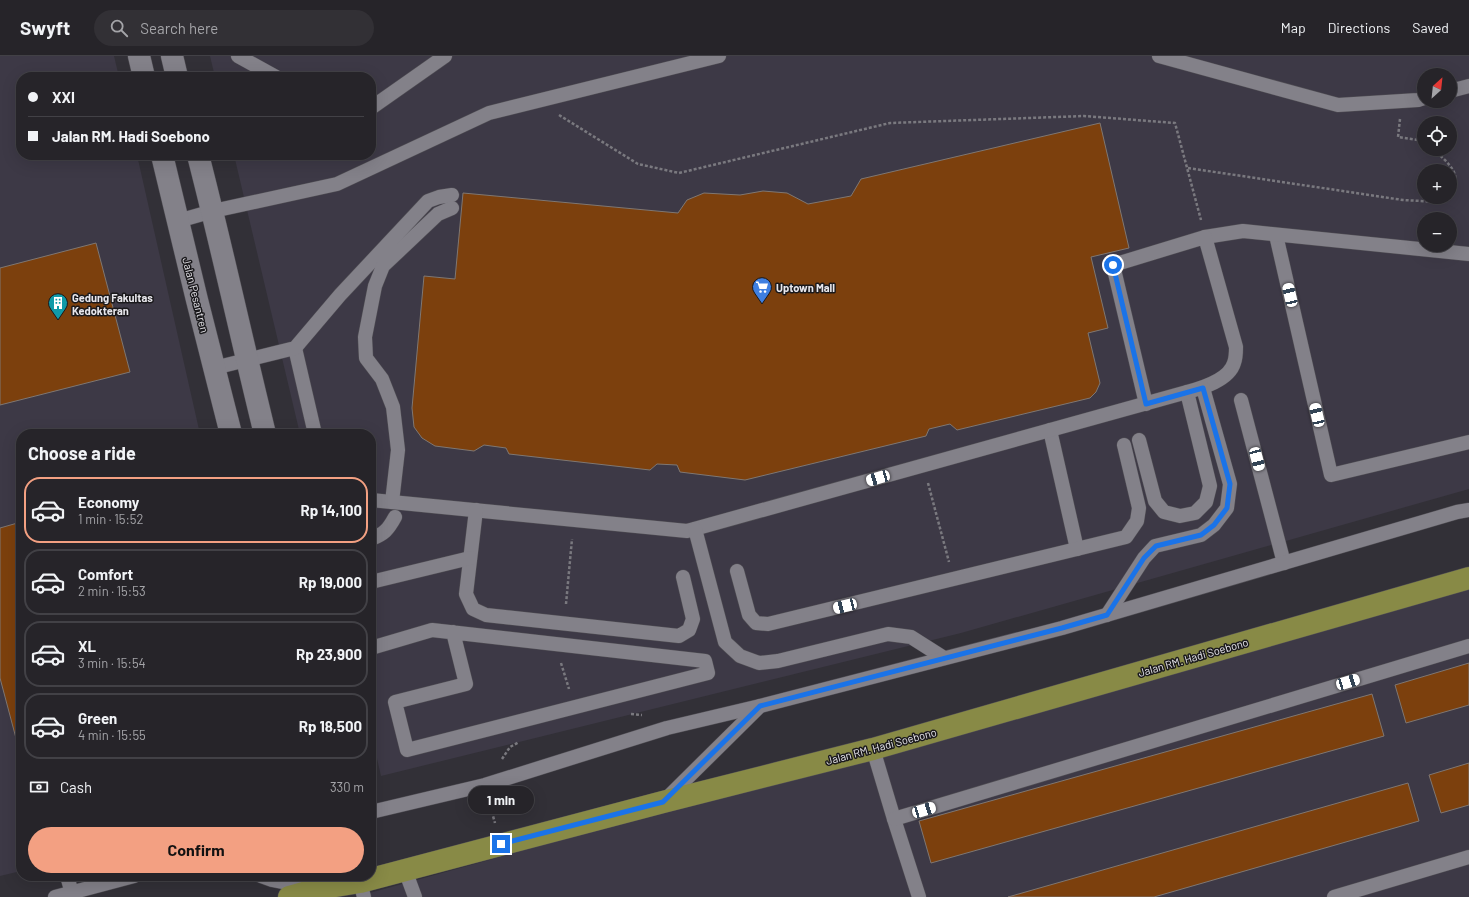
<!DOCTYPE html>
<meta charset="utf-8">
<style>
body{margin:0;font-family:Barlow,sans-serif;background:#323035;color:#f1f3f6;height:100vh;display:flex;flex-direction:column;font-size:15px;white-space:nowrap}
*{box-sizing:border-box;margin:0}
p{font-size:13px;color:#a4a4a8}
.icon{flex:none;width:22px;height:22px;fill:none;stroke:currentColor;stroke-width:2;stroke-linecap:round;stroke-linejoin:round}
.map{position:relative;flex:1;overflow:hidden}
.details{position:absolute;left:16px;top:373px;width:360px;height:452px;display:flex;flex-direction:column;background:#262429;border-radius:16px;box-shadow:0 4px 16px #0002,0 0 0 1px #424146}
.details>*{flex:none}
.hud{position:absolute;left:16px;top:16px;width:360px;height:88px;border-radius:16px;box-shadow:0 4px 16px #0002,0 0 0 1px #424146;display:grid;align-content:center;height:88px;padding:0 12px;background:#262429}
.needle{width:26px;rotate:27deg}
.buttons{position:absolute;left:1417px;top:12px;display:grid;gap:8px}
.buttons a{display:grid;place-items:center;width:40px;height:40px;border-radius:50%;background:#262429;box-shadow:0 4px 16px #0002,0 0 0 1px #424146;font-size:20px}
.end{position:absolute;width:18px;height:18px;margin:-9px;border:5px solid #1a73e8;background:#fff;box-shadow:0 0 0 2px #fff}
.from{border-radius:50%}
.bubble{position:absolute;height:28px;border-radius:14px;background:#262429;box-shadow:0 4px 16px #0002,0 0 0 1px #424146;font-size:13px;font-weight:700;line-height:28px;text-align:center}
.car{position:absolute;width:12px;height:24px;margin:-12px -6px;border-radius:5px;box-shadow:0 0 3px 1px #0007;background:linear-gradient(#fff 24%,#345 0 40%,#fff 0 76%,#345 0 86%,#fff 0)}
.hud b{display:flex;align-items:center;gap:14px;height:38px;font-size:15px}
.hud b+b{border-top:1px solid #424146}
.hud i{width:10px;height:10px;background:#f1f3f6}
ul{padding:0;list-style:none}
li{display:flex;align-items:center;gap:12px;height:66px;margin:0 8px 6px;padding:0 4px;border:2px solid #424146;border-radius:16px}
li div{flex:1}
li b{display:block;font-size:15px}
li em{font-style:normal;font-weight:700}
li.active{border-color:#f3a082}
li>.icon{width:36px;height:36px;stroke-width:1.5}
h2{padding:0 12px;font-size:18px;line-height:48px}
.pay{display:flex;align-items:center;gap:10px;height:44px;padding:0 12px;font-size:15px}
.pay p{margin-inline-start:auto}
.button{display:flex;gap:8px;margin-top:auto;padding:8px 12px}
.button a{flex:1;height:46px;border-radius:24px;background:#f3a082;color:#111;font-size:16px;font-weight:700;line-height:46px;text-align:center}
header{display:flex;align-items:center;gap:24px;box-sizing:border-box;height:56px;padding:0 20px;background:#262429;border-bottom:1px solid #424146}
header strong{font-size:19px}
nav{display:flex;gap:22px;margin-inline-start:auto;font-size:14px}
.search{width:280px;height:36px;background:#323035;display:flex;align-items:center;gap:10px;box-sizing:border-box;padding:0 14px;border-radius:22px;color:#a4a4a8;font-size:15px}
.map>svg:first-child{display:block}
.built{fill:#3d3946;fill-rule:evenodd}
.building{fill:#7c400d;stroke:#7f7772}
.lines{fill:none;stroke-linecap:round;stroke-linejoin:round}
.lane-casing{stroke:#504e54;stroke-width:15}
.street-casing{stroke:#504e54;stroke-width:23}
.primary-casing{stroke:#504e54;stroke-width:23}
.path{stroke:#7a797f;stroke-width:2.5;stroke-dasharray:3 2;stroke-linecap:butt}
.lane{stroke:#838189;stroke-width:14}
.street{stroke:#838189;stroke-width:22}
.primary{stroke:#888a46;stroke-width:22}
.route{stroke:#1a73e8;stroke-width:5}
.labels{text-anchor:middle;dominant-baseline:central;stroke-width:3;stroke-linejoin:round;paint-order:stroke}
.poi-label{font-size:11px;font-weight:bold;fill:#e8e7ec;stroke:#1a191c;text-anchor:start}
.street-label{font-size:11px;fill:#e8e7ec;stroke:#1a191c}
</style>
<header>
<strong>Swyft</strong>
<div class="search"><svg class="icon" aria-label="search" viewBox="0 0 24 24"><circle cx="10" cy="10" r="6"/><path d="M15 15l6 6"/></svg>Search here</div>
<nav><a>Map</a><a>Directions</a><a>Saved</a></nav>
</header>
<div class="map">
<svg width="1469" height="841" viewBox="0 0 1469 841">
<rect width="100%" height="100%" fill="#323037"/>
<!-- built -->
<g class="built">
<path d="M0,0H114L119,21H21V99H137L200,378H21V815L0,820Z"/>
<path d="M210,0H1469V433L961,577L381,720L371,676V378H300L234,99H371V21H215ZM1424,19H1450V45H1424ZM1424,67H1450V93H1424ZM1424,115H1450V141H1424ZM1424,163H1450V189H1424Z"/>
<path d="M1469,533V841H355L854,703Z"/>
</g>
<!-- building -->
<g class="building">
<path d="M1100,67L1129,192L1091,201L1108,272L1088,277L1100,327L1096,336L1090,342L957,374L950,368L929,373L926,380L745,424L680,416L677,409L657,408L650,414L509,398L506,392L484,389L474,395L435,390L422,382L414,371L412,352L424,220L455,223L463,137L678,157L687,144L704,137L740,139L763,135L787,137L808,148L851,140L861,123Z"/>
<path d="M96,187L130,316L0,349V212Z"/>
<path d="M21,466V701L0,622V472Z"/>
<path d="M1469,607V649L1406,667L1395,629Z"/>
<path d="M1372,638L1384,680L931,807L919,765Z"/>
<path d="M1469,707V749L1441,757L1429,719Z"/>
<path d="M1408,727L1419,765L1154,841H1008Z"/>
</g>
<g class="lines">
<defs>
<g id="lane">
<path d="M238,0L276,21"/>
<path d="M1159,0L1338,49L1418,44L1424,42"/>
<path d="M1450,35L1469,30"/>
<path d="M371,52L445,0"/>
<path d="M178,165L213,155L337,128L489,57L719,0"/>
<path d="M1276,179L1331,419L1469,386"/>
<path d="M1205,181L1243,175L1469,198"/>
<path d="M295,292L315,378"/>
<path d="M214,312L295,292L340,239L428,145L439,141L452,139"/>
<path d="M1241,344L1284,507"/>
<path d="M1050,374L1077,493"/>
<path d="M1139,384L1155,445L1164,456L1180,460L1195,457L1206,446L1210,430L1187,336"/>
<path d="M371,444L687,475L1187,336C1202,332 1229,324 1234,307C1236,302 1236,296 1236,291L1205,181L1113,209L1146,348"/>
<path d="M392,446L398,394L393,351L382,323L366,302L365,281L375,230L383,210L438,158L452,152"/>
<path d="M476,454L466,538L473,553L486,559L679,580L689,574L693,563L683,521"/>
<path d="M695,473L725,586L740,600L759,607L778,605L888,578L911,581L944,602"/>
<path d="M371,483C384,478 388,474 395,461"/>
<path d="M737,515L749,559L756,567L768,568L1126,481L1137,465L1139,452L1124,389"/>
<path d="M371,526L470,502"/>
<path d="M1107,559L1144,502L1155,490L1201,479L1214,469L1227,452L1230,428L1203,332"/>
<path d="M371,592L432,574L705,605L708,617L407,694L395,646L466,628L453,576"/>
<path d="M873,693L894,763L919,841"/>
<path d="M665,744L760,650"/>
<path d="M371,756L485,729L667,672L760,650L1062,572L1457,456L1469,454"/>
<path d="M894,763L1469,590"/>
<path d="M405,814L415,841"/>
<path d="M67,820L72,837"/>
<path d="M261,820L272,824L313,832"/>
<path d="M360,826L364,841"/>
<path d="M55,841L134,820"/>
<path d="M1334,841L1469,801"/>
</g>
<g id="street">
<path d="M139,0L144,21"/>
<path d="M172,0L177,21"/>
<path d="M162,99L197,244L231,378"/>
<path d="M198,99C222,192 242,285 265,378"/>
</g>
<path id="primary" d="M289,841L317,833L360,826L663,746L873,693L1469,522"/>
</defs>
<!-- lane casing -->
<use href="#lane" class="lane-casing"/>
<!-- street casing -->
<use href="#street" class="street-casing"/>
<!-- primary casing -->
<use href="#primary" class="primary-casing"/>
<!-- path -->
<g class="path">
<path d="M559,59L638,108L679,117L890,67L1084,60L1175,67L1201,164"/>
<path d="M1400,63L1398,81L1418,84L1424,87"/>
<path d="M1433,93C1448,107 1465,119 1450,140"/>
<path d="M1188,112L1403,144L1439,146L1448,141"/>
<path d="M928,427L949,506"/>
<path d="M566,548L572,483"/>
<path d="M561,607L569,633"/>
<path d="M631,658L642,659"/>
<path d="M502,703L510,691L519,686"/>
<path d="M489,746L495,767"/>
</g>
<!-- lane -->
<use href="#lane" class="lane"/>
<!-- street -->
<use href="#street" class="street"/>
<!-- primary -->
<use href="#primary" class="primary"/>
</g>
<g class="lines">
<!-- route -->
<path class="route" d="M501,788L663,746L760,650L1062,572L1107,559L1144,502L1156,490L1201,479L1214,469L1227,452L1230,428L1203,332L1146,348L1113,209"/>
</g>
<!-- icons -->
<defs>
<symbol id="supermarket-pin" viewBox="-11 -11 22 30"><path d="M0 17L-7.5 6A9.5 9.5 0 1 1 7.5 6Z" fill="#3f7fe0" stroke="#1a191c"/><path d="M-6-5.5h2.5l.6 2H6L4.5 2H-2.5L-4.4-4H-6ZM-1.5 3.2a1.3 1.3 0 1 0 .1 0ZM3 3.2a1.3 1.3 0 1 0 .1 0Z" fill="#fff"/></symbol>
<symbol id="building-pin" viewBox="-11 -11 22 30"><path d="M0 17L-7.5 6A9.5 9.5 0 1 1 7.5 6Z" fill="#0f9aa8" stroke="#1a191c"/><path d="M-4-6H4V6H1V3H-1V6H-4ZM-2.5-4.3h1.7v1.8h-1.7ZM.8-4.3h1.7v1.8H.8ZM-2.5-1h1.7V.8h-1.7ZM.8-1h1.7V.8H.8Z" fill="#fff"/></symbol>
</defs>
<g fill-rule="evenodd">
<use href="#supermarket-pin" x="751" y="220" width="22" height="30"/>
<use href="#building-pin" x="47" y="236" width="22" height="30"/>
</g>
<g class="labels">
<!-- poi labels -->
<g class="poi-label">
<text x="776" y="231">Uptown Mall</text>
<text x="72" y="241">Gedung Fakultas<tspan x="72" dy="13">Kedokteran</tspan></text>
</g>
<!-- street labels -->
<g class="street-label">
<text transform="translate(196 239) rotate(76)">Jalan Pesantren</text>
<text transform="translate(1193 601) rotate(-16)">Jalan RM. Hadi Soebono</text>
<text transform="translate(881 690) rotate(-15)">Jalan RM. Hadi Soebono</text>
</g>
</g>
</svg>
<div class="buttons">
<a><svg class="needle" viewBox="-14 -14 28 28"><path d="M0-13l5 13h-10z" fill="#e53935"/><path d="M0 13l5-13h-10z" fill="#a4a4a8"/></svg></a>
<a><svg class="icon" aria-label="locate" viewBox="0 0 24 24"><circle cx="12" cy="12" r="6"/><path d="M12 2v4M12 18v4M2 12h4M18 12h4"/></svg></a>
<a>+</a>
<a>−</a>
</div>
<i class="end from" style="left:1113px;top:209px"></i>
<i class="end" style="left:501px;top:788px"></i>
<div class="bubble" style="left:468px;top:730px;width:66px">1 min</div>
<i class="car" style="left:1290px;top:239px;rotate:347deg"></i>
<i class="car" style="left:1317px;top:359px;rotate:347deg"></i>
<i class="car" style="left:1257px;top:403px;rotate:165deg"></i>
<i class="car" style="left:878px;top:422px;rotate:254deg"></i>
<i class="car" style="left:845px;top:550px;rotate:256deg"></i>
<i class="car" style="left:1348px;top:626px;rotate:73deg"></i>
<i class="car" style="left:924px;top:754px;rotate:73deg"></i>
<div class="hud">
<b><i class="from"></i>XXI</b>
<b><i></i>Jalan RM. Hadi Soebono</b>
</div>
<section class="details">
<h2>Choose a ride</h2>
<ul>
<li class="active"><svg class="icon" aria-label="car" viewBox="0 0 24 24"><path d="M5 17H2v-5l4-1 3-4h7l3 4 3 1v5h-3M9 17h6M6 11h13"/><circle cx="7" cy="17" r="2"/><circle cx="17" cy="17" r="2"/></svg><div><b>Economy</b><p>1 min · 15:52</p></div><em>Rp 14,100</em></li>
<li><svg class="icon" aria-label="car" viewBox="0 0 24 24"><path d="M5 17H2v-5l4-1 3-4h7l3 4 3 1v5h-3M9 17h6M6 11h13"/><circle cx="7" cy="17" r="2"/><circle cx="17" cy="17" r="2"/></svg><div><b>Comfort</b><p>2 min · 15:53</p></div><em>Rp 19,000</em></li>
<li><svg class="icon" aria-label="car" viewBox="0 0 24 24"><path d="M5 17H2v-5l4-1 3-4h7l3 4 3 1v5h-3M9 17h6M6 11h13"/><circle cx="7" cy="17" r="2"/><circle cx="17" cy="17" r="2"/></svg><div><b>XL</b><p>3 min · 15:54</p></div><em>Rp 23,900</em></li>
<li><svg class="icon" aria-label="car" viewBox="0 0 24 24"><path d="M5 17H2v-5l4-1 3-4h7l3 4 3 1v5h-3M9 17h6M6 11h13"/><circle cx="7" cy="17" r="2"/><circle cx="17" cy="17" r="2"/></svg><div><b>Green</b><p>4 min · 15:55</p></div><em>Rp 18,500</em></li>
</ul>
<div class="pay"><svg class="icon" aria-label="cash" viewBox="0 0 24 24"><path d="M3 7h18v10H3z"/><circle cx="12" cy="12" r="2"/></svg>Cash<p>330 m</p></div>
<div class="button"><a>Confirm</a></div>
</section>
</div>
